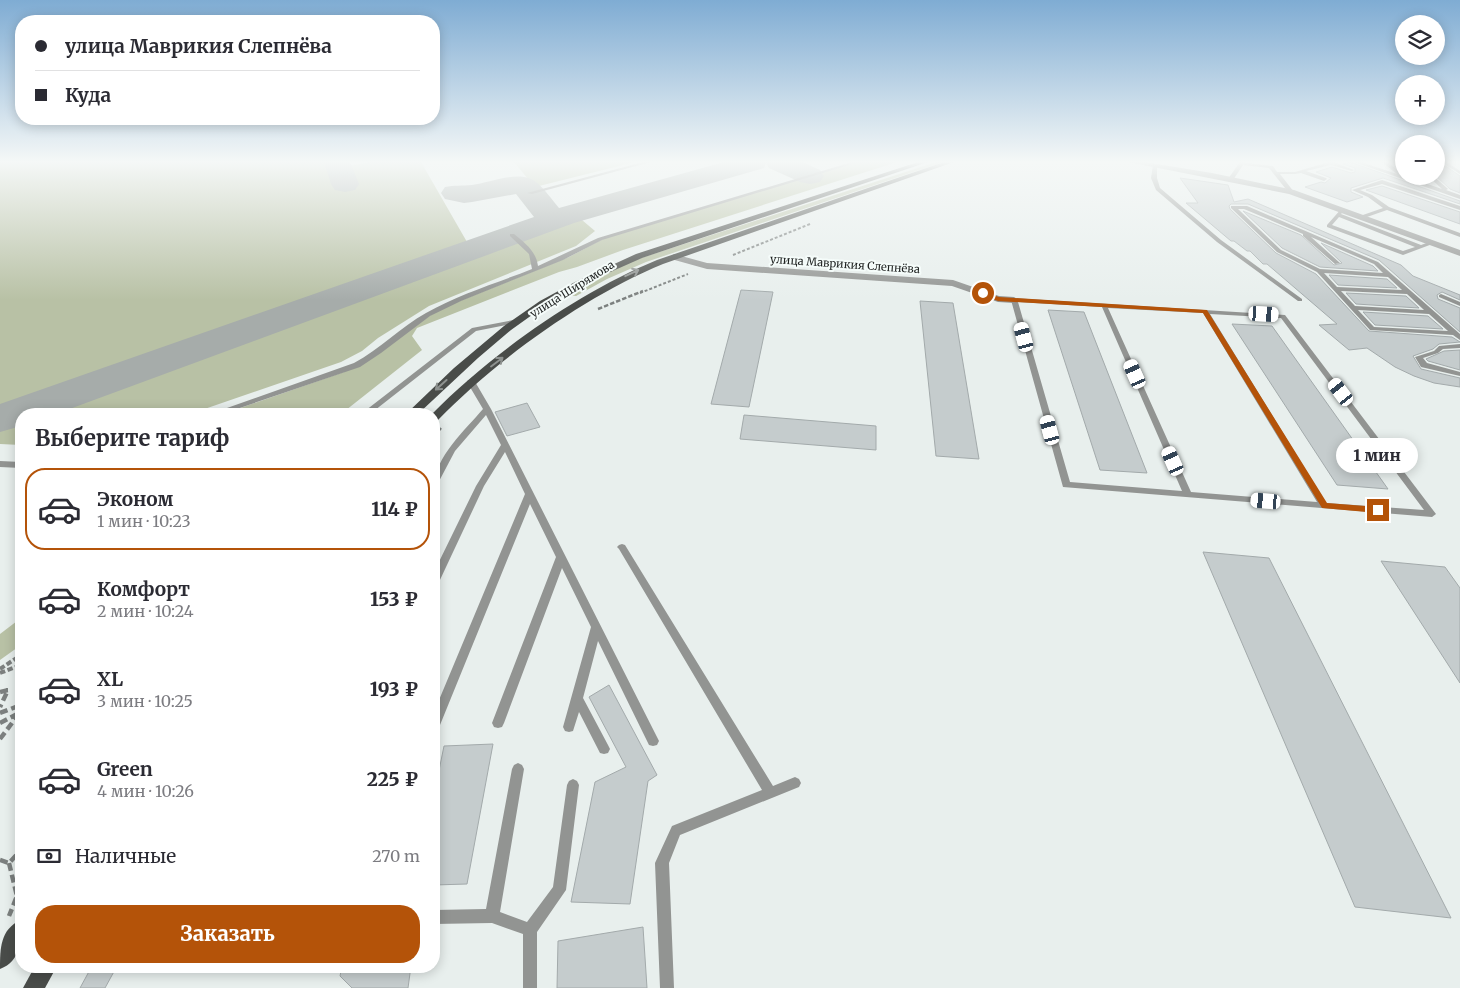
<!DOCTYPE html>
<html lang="ru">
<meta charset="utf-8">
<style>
body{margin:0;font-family:Merriweather,serif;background:#f7f7f7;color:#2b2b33;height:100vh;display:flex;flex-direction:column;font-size:19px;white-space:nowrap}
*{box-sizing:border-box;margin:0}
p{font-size:16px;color:#7c7c81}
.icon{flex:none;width:28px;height:28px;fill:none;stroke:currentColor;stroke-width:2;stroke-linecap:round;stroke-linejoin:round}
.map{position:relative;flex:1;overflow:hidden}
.sheet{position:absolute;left:15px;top:408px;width:425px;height:565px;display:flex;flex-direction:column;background:#fff;border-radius:20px;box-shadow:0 2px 12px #0003}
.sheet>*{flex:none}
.hud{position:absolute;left:15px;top:15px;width:425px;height:110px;border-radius:20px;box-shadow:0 2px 12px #0003;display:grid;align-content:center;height:110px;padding:0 20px;background:#fff}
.fabs{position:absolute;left:1395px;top:15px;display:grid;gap:10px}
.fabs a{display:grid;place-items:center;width:50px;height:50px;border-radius:50%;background:#fff;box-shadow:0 2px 12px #0003;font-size:25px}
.end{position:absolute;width:22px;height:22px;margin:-11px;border:6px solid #b45309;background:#fff;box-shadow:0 0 0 2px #fff}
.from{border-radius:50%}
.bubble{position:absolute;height:35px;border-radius:18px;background:#fff;box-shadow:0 2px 12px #0003;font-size:16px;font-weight:800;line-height:35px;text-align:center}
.car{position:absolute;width:15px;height:30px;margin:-15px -8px;border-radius:6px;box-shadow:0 0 4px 1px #0007;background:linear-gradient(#fff 24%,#345 0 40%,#fff 0 76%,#345 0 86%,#fff 0)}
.hud b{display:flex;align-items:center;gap:18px;height:48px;font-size:19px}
.hud b+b{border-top:1px solid #e1e1e2}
.hud i{width:12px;height:12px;background:#2b2b33}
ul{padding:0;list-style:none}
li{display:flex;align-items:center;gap:15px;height:82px;margin:0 10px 8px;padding:0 10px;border:2px solid transparent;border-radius:20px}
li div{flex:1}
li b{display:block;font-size:19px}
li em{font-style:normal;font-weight:800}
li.current{border-color:#b45309}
li>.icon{width:45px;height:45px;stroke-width:1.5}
h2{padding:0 20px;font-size:22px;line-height:60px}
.pay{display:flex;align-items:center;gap:12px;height:55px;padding:0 20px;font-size:19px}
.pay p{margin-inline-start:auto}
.button{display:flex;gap:10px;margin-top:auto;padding:10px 20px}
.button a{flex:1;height:58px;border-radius:20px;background:#b45309;color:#fff;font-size:20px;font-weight:800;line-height:58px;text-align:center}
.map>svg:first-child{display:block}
.green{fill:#b8c1a5}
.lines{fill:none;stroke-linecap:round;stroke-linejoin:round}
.taxiway{fill:#a6acaa;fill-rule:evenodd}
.building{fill:#c5cccd;stroke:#a3aaab}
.path-far3{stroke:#7c807f;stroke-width:2;stroke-dasharray:3 2;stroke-linecap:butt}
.path-far2{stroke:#7c807f;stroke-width:2.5;stroke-dasharray:4.5 2;stroke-linecap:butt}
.path-far1{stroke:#7c807f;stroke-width:4;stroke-dasharray:5.5 2.5;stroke-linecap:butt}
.path{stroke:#7c807f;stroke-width:4.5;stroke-dasharray:8 4;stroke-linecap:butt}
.service{fill:#929492;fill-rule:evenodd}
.minor{fill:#929492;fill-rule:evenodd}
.tertiary{fill:#929492;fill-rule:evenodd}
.primary{fill:#494c49;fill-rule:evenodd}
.oneway{stroke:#8e9290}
.route{fill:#b45309}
.labels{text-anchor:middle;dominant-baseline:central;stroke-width:4;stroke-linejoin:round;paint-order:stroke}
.far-street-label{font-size:11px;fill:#1e2120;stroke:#f5fcfa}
</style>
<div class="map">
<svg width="1460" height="988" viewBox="0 0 1460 988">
<rect width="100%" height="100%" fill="#e8efed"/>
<!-- green -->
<g class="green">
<path d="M0,162H327L338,189L357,185L349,166L370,162H421L467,242L0,412Z"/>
<path d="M514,162H635L539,186L533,185Z"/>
<path d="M856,162H897L623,250L577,267L559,272L417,328L412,336L422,350L341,414H223L344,372L440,309L569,257L605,238Z"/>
<path d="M936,162H943L646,262L607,279L576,296L568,295L602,275L638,259Z"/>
<path d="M571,220H582L595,231L576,246L429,306L378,338L362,351L341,362L190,414H44Z"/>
<path d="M21,422V445L0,444V430Z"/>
<path d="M21,618V645L0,660V634Z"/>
</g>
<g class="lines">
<!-- taxiway -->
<g class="taxiway">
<path d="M324,162H350L359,184L355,190L345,192L335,190L331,184Z"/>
<path d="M724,162H802L820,170L824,176L820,182L810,184L800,182L769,168L766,163L764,168L574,223L56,414H21V426L0,432V404L534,217L516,194L472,202L464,203L445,199L441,193L445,187C454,185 462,186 472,185C490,183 520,169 536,182C545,189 552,200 559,208Z"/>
</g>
</g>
<!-- building -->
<g class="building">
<path d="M1350,162L1460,201V204L1383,178L1351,188V192L1363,197L1347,202L1305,187L1321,182L1325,183L1331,178L1316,172L1332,167L1351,173L1355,172V168L1343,164Z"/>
<path d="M1436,162H1440L1460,176V193L1450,189L1436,176Z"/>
<path d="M1180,178L1228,185L1234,202L1248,199L1401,265L1413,276L1460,295V300L1442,292L1437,295L1438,299L1460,308V332L1379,260L1248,204H1231L1229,206L1230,209L1276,253L1316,274L1369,331L1452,337L1460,342L1439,344L1433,349L1413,356L1421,369L1460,378V387L1434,383L1414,376L1395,367L1367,348L1349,350L1319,325L1337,324L1267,264H1263L1250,251H1247L1234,241H1231L1186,203H1198Z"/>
<path d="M1382,186L1460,212V224L1366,190Z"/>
<path d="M1243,211L1301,235L1334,265L1342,263L1321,243L1373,266L1378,271L1320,267L1282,248Z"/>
<path d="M1329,275L1387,279L1397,288L1338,285Z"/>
<path d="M741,290L773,292L749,407L711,404Z"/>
<path d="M1346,293L1406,296L1419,308L1356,304Z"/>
<path d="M920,301L953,303L979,459L936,456Z"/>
<path d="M1048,310L1084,312L1147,473L1100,470Z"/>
<path d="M1363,312L1428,316L1443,329L1375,325Z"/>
<path d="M1232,324L1272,326L1388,489L1337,485Z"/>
<path d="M1460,350V370L1428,361L1426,359L1444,351Z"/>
<path d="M527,403L540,427L507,436L495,412Z"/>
<path d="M744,415L876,426V450L740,439Z"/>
<path d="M1203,552L1269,558L1451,918L1355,907Z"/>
<path d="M1381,561L1445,567L1460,588V683Z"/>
<path d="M609,685L657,775L648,781L630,904L571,902L595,782L626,767L589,697Z"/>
<path d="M493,744L467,884L434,885V795L444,746Z"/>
<path d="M643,927L647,988H557L558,941Z"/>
<path d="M92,966H117L105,988H80Z"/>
<path d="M342,966H411L408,988H352L340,976Z"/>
</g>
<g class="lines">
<!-- path-far3 -->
<g class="path-far3">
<path d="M733,255L810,224"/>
<path d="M640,293L688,274"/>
</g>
<!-- path-far2 -->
<g class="path-far2">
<path d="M598,309L643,291"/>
<path d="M434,436L441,428"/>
</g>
<!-- path-far1 -->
<g class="path-far1">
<path d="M0,669L21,655"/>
<path d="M0,673L21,665"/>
<path d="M6,690H8"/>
</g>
<!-- path -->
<g class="path">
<path d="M0,692L8,690L0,707"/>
<path d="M0,713L21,705"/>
<path d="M0,723L19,713"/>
<path d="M0,739L21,711"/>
<path d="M0,860L9,863L21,850"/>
<path d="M9,863L17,896L9,916"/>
</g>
<!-- service -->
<g class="service">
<path d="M643,162H651L532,194L527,193Z"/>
<path d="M852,162H859L602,240L563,260L461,301L430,316L381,353L360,367L222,414H210L354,363C380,349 401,327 426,313C459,294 497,283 532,269L529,254L510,236V234H514C525,243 536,251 538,266L598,238Z"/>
<path d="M1240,162L1273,166L1277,172H1295L1329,162H1333L1354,170L1352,171L1331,165L1306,171L1326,178L1327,179L1324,181L1301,173L1295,174H1280L1294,192L1291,194L1289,193L1269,168L1243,165L1233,180H1229L1228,179Z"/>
<path d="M1354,162H1361L1397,174L1382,162H1387L1402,173V174L1401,175L1442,189L1428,176H1433L1447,188L1448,189L1446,190L1460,195V199Z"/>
<path d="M1442,162H1447L1460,171V174Z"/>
<path d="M1153,165L1157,166V178L1160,188L1221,240L1302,299V301H1298L1217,242L1156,190L1151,178Z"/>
<path d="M1382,180L1460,206V210L1382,184L1360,190L1372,195L1389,207L1460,233V237L1387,210L1364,218H1360V216L1383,208L1368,197L1352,190Z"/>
<path d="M1231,206H1247L1378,262L1460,334V340L1453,335L1370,330L1317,272L1277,252L1231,208ZM1238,209H1244L1303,234V236L1335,264L1340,263L1311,237L1374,264L1383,273L1320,269L1281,250ZM1324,273L1388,277L1402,290L1337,287ZM1341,291L1407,294L1424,310L1355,306ZM1358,310L1429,314L1448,331L1374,327Z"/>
<path d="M1342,208L1345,210L1341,214L1421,245L1432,241L1435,243L1403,255L1327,227V225ZM1339,217L1415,247L1403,251L1332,225Z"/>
<path d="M1441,294L1460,302V306L1439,297V295Z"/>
<path d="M1014,298L1285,315L1436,514L1432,517L1063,487L1011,300ZM1018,302L1102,307L1182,491L1070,482ZM1108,308L1203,313L1317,502L1191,492ZM1210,314L1281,318L1424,510L1326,503Z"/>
<path d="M519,319L522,321L521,322L476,331L370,414H361L472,328Z"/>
<path d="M1460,344V348L1443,349L1438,353L1423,358L1427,363L1460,372V376L1421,367L1415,357L1434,351L1439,346Z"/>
<path d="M468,380H474L491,409L657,737L659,741L657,745L653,746L649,745L598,641L583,698L608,745L610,749L608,753L604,754L600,753L579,712L573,731L569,732L565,731L563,727L591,627L562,568L504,723L502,727L498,728L494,727L492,723L556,557L530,504L440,725L438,729L434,730V712L525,494L505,452L484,486L439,582L437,585L434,586V572L476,486L501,445L486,415L455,451L437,485L434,486C434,458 466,429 483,409L467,382Z"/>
<path d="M0,461L21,462V468L0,467Z"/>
<path d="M622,544L625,545L773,786L795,777L799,779L801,783L799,787L680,835L669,863L674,988H660L655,863L672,826L762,790L619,549L617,547L619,545Z"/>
<path d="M518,763L522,765L524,769L500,912L527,922L553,887L567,785L569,781L573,779L577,781L579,785L566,890L537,932V988H523V934L492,923L434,924V910L486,909L512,769L514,765Z"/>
</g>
<!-- minor -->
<path class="minor" d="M674,254L707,263L953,280L999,296L1014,297L1019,300L1014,303L998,302L952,286L707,269L671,259L670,257Z"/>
<!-- tertiary -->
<path class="tertiary" d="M1128,162H1144L1212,173L1294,190L1460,250V256L1289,194Z"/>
<!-- primary -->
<g class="primary">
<path d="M918,162H928L642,258L581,285L546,305L511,330L478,358L418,414H406L454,368L504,326L540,301L575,282L636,254Z"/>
<path d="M944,162H954L663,264C585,296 496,360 438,420L434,421V414H432C491,354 579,292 657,260Z"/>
<path d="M21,920C22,940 21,961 0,969C0,949 0,929 21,920Z"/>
<path d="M35,966H57L45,988H23Z"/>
</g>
</g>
<!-- one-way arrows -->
<defs><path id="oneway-shaft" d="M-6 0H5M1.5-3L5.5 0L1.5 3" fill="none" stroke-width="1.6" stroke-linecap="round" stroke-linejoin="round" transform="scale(1.25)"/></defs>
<g class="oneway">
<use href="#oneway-shaft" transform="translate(632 273) rotate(-25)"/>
<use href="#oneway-shaft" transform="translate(497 362) rotate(-37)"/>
<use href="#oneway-shaft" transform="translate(441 385) rotate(138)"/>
</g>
<!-- sky -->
<linearGradient id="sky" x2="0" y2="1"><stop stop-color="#7facd3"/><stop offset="0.54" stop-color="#f5f8f7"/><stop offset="1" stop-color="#f5f8f7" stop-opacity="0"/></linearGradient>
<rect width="1460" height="300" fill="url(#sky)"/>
<!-- route -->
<path class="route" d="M983,292L999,297L1207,310L1327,503L1378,507L1383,510L1378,513L1322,508L1203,313L998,301L981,295Z"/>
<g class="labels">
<!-- far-street labels -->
<g class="far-street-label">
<text transform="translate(845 264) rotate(4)">улица Маврикия Слепнёва</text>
<text transform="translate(572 289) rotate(-32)">улица Ширямова</text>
</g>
</g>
</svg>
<div class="fabs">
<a><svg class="icon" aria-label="layers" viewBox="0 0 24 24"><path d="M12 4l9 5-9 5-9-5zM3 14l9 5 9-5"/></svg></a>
<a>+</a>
<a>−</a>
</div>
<i class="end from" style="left:983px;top:293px"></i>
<i class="end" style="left:1378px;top:510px"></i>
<div class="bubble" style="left:1336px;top:438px;width:82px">1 мин</div>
<i class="car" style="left:1264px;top:314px;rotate:93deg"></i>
<i class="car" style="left:1024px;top:337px;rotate:345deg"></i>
<i class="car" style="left:1135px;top:374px;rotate:336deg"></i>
<i class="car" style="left:1341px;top:392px;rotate:323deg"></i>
<i class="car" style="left:1050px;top:430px;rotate:345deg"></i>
<i class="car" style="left:1173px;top:461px;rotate:336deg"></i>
<i class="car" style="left:1266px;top:501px;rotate:275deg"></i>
<div class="hud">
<b><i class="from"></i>улица Маврикия Слепнёва</b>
<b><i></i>Куда</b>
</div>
<section class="sheet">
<h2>Выберите тариф</h2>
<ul>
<li class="current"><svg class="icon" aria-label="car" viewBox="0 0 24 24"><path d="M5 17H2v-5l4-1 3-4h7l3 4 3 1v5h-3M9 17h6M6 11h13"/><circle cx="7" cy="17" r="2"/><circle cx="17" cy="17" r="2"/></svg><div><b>Эконом</b><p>1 мин · 10:23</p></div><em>114 ₽</em></li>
<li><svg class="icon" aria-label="car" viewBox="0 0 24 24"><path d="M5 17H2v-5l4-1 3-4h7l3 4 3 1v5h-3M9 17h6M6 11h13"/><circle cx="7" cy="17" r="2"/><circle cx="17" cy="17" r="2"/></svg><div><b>Комфорт</b><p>2 мин · 10:24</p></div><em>153 ₽</em></li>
<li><svg class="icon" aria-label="car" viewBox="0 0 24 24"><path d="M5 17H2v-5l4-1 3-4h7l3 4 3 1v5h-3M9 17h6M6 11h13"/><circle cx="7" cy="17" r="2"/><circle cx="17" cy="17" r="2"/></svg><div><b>XL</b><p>3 мин · 10:25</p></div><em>193 ₽</em></li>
<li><svg class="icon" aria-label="car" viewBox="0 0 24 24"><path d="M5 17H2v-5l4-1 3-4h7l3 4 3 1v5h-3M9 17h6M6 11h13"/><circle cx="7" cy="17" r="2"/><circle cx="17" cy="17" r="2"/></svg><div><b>Green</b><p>4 мин · 10:26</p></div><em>225 ₽</em></li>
</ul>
<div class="pay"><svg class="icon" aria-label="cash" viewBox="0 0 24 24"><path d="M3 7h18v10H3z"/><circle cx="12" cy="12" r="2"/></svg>Наличные<p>270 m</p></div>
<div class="button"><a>Заказать</a></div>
</section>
</div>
